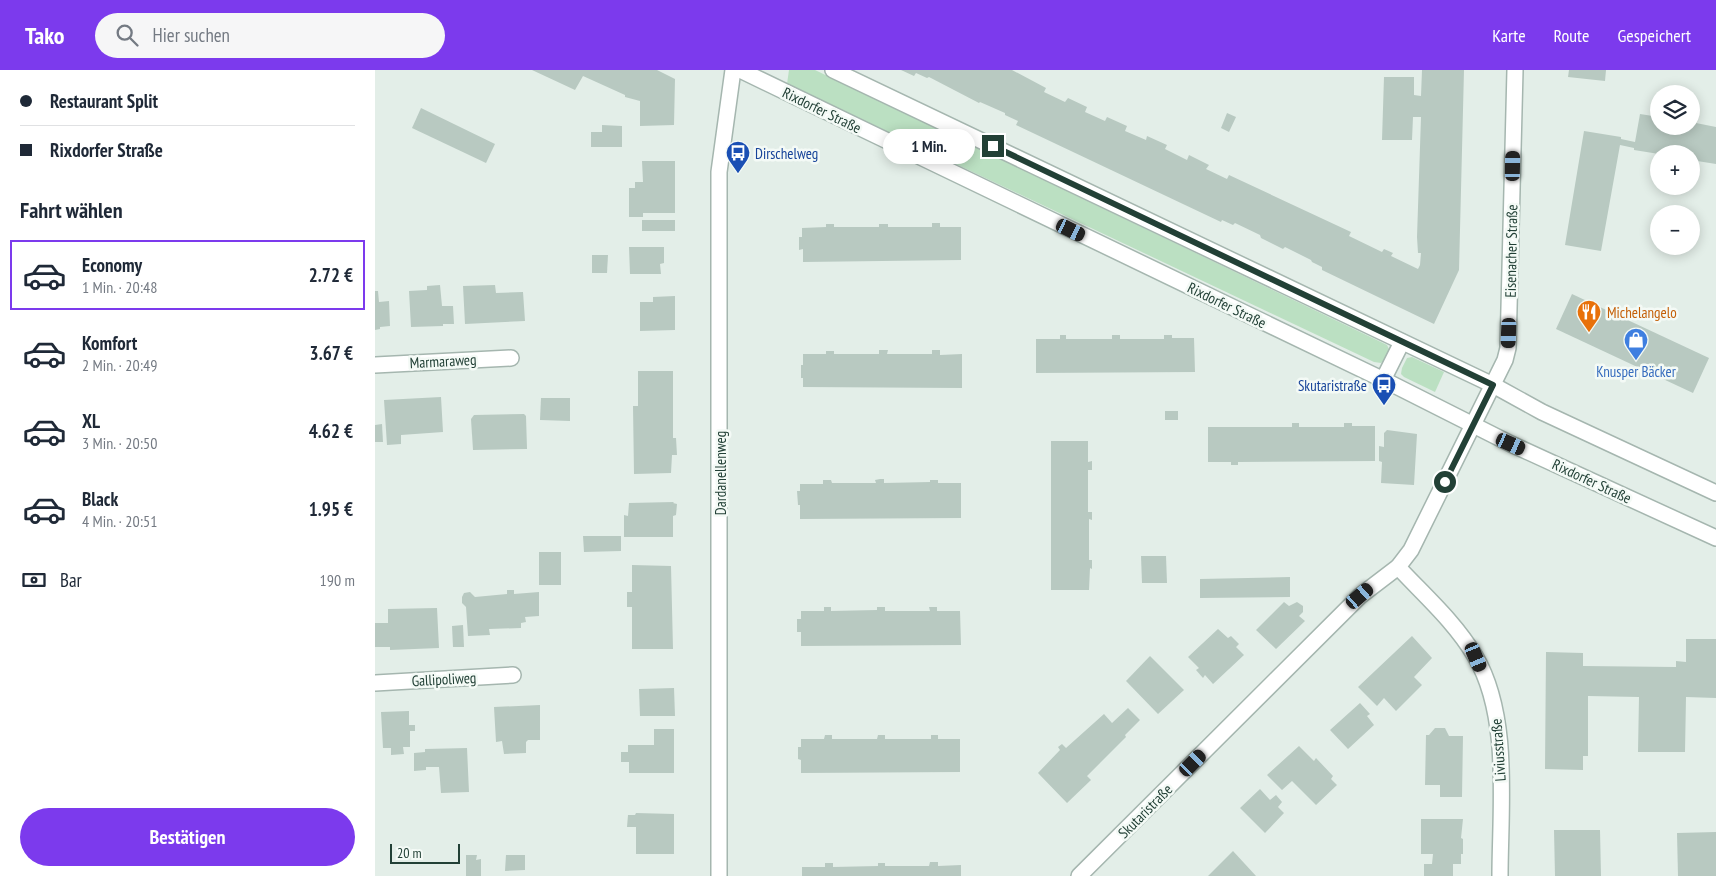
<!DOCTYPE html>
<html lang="de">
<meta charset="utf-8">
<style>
body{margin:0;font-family:"PT Sans Narrow",sans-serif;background:#f6f6f7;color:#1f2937;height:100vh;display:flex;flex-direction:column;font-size:19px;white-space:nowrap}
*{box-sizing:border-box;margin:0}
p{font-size:16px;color:#747a83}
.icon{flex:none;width:28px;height:28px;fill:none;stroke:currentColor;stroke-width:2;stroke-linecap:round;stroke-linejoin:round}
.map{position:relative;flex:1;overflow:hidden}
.details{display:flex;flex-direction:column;background:#fff;width:375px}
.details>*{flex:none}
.guide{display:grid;align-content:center;height:110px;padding:0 20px;background:#fff}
.buttons{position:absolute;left:1275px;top:15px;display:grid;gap:10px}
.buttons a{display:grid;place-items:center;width:50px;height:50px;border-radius:50%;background:#fff;box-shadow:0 2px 12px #0003;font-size:25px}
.scale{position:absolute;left:15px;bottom:12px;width:70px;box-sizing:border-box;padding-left:5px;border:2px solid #224036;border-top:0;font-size:14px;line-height:18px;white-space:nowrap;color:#224036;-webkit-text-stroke:4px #f4faf6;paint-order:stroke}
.end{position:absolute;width:22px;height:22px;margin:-11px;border:6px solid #224036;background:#fff;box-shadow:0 0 0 2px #fff}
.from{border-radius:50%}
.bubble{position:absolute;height:35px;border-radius:18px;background:#fff;box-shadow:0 2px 12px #0003;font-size:16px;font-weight:700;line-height:35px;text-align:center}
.car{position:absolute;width:15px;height:30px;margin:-15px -8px;border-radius:6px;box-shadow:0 0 4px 1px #0007;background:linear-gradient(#222 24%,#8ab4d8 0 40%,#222 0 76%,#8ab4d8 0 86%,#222 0)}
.guide b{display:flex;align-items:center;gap:18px;height:48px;font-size:19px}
.guide b+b{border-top:1px solid #e0e1e3}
.guide i{width:12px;height:12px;background:#1f2937}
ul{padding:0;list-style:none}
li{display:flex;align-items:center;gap:15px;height:70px;margin:0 10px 8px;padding:0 10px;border:2px solid transparent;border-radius:0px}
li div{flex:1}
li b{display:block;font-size:19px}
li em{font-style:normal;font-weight:700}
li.on{border-color:#7c3aed}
li>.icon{width:45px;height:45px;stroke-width:1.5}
h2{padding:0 20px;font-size:22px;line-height:60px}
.pay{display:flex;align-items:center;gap:12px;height:55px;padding:0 20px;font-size:19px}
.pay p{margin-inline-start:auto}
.button{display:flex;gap:10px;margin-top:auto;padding:10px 20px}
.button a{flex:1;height:58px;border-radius:30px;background:#7c3aed;color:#fff;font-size:20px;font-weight:700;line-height:58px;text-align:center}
header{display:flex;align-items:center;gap:30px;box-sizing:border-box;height:70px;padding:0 25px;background:#7c3aed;color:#fff}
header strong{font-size:24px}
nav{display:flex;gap:28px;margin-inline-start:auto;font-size:18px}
.search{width:350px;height:45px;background:#f6f6f7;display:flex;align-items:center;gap:12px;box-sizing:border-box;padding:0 18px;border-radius:28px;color:#747a83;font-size:19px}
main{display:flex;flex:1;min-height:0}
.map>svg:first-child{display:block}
.green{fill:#bbe0c2}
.building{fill:#b8c9c1}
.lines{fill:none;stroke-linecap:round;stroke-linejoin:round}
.minor-casing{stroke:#a5b6af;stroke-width:18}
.minor{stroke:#fff;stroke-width:15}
.route{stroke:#224036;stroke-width:6}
.labels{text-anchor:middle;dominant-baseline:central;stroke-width:5;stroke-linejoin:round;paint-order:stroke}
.street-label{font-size:15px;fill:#224036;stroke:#f4faf6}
.transit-label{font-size:15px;fill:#164399;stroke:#f4faf6;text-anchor:start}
.food-label{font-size:15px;fill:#c56008;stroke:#f4faf6;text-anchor:start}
.shop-label{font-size:15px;fill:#366cbe;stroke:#f4faf6}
</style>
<header>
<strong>Tako</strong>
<div class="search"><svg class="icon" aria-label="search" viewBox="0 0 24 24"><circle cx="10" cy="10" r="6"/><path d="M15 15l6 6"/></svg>Hier suchen</div>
<nav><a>Karte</a><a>Route</a><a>Gespeichert</a></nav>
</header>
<main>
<section class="details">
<div class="guide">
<b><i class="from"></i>Restaurant Split</b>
<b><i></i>Rixdorfer Straße</b>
</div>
<h2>Fahrt wählen</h2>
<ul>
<li class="on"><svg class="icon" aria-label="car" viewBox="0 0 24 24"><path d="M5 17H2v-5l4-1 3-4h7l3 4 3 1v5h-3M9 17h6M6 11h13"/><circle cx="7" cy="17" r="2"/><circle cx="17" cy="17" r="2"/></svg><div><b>Economy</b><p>1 Min. · 20:48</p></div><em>2.72 €</em></li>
<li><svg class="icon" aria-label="car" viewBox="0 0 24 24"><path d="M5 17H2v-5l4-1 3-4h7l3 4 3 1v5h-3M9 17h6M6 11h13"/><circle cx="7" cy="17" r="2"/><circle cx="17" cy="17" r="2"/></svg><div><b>Komfort</b><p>2 Min. · 20:49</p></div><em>3.67 €</em></li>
<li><svg class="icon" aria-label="car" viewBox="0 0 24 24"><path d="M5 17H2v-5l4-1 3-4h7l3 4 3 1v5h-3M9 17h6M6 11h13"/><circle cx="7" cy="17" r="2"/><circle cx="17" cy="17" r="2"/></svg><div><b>XL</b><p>3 Min. · 20:50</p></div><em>4.62 €</em></li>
<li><svg class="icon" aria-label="car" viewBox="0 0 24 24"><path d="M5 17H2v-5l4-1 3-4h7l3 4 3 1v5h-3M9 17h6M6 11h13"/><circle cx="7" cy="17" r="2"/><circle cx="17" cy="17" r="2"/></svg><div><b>Black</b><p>4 Min. · 20:51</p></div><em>1.95 €</em></li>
</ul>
<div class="pay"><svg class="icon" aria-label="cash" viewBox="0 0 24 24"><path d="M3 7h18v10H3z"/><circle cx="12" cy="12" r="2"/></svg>Bar<p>190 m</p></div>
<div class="button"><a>Bestätigen</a></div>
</section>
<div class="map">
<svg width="1341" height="806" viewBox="0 0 1341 806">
<rect width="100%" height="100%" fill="#e3eee8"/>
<!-- green -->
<g class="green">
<path d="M414,0H440L1008,273L1012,275L1014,279L1011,289L1006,293L999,292L412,14Z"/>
<path d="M1037,287L1069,302L1060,322L1029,307L1026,304L1027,298L1032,288Z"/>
</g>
<!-- building -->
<g class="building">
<path d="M157,0H282L300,9L299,55L265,56V31L250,27V25L208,6L200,20Z"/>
<path d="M526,0H637L671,18L669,22L690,32L693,28L712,37L710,42L730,51L732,47L752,56L750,61L771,70L772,66L792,75L790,79L812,90L814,85L834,95L831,99L852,109L854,105L976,162L974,166L1007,182L1009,179L1018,183L1016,186L1043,199L1045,195L1046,183H1043L1042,167L1046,47H1038L1037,70H1007L1009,7H1039V25L1046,26L1047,0H1089L1084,200L1059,254L947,200V197L937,192L936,190L910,177L908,179L886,168L885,165L860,153L858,155L847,150L846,152L641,55L643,51L630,45V43L605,32L604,33L554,7L552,8L541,3L539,6Z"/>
<path d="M1194,0H1231L1230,11L1193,7Z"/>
<path d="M46,38L120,74L111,93L37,58Z"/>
<path d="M852,43L861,47L854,62L846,58Z"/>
<path d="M1265,44L1284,47V56H1316V52L1341,57V94L1316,90V84H1284L1259,80V78L1245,75L1226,181L1190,175L1209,61L1246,67V69L1260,72Z"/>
<path d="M227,55L247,56V77H216V62H227Z"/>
<path d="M267,91H300V143H268V147H254V118H260V112H268Z"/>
<rect x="267" y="150" width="33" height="11"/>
<path d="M557,153H565V157H586V190L428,192V179L424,180V167H427V158L451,157V154H459V157H504V154H513V157H557Z"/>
<path d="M254,177H289V193L285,194L286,204H255Z"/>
<path d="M217,185H233L232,203H217Z"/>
<path d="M65,215L67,236H78L79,254H68V256L36,257L34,221L52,220V216Z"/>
<path d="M120,215L121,223L148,222L150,251L90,254L88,216Z"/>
<path d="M0,221H3L4,232L14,231L15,256L5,257V259L0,260Z"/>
<path d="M1197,224L1334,288L1318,323L1181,259Z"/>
<path d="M300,226V260L265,261V232H278V227Z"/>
<path d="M685,265H691V269H737V265H745V269H789V265H797V268H819L820,302L661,303V269H685Z"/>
<path d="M504,280H513L512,284H557V280H565V285L587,284V318L428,317V308H426V295H428V284H451V281H459V284H504Z"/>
<path d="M263,301H298V368H301L302,385H297L296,403L259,404L258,336H263Z"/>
<path d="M66,327L68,362L26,365V374L12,375L9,330Z"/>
<path d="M166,328H195V351L165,350Z"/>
<rect x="790" y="341" width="13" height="9"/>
<path d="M149,344L151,346L152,379L98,380L96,349L99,345Z"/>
<path d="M917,353H924V357H969V353H977V356H1000V391L863,392V395H856V392H833V357H917Z"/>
<path d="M7,354L8,372H0V355Z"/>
<path d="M1012,360L1042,364L1039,415L1006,413L1007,392L1004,391V376L1009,377V363Z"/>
<path d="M676,371H713V392L717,391V400H713V442H717V450L714,449V490H717V499L715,498L714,520H676Z"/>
<path d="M505,409H509V413L555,412V410H563V413H586V448L425,449V435H423L422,421H425V414H448V410H456L457,413H501L500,410Z"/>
<path d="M299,432L298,433L302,434L301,445L298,446V467H249V445L253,446L254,433Z"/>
<path d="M208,466H246V481L209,482Z"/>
<rect x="164" y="482" width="22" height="33"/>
<path d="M766,486H791L792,513H767Z"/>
<path d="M257,495L296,496L298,579H257V537H252V522H257Z"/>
<path d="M915,507V527L825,528V509Z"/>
<path d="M132,520H139V524L164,522V546L150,547L151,552L146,553V558L114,559L115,565L93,566L91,537L87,533V527L89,523L95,522L100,527L132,524Z"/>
<path d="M909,532L914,536L922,532L928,536V542L924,546L930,551L901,579L881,560Z"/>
<path d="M449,537H456V541L502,540V537H510V541H555L554,537H562V541H585L586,575L426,576V562H422V549H426V541H449Z"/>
<path d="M62,538L64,578L15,580V577H0V553H13V539Z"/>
<path d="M88,555L89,577H78L77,556Z"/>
<path d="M843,559L853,568L856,566L864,574L861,577L869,585L838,614L830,605L828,608L821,600L824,598L813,587Z"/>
<path d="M1037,566L1057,588L1039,607L1047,615L1021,641L1009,628L1002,636L983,617Z"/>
<path d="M1311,569H1341V628L1311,627L1310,682H1263L1264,627L1213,626V686H1208V700L1170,699L1171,582L1208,583V596L1301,597V591L1311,592Z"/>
<path d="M775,586L809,620L783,644L751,611Z"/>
<path d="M299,618L300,646H265L264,619Z"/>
<path d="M985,633L995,644L992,646L999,655L973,679L955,660Z"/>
<path d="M165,635V670H153L151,672V683L129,684L127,671L121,672L119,637Z"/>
<path d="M753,638L765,650L750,665L751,667L712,706L716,710L692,733L663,703L685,680L683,677L687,674L691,678L729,644L737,653Z"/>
<path d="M34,641V655H40V661H35V677H28L29,684L16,685V678H8L6,642Z"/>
<path d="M1060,658H1070L1074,666H1088L1087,727H1065V715H1050L1051,665H1054Z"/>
<path d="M279,659H299V703H254V692H246V682H253V675H279Z"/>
<path d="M450,665H457V669H502L503,665H510V669H556V665H563V669H585V702L426,703V690L423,689V677H426V669H449Z"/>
<path d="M924,676L939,691L941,688L958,706L956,709L962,715L941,735L917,711L907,720L892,705Z"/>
<path d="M92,678L94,722L66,723L64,697H51V700L39,701V683L50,682V679Z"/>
<path d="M885,719L895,730L901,725L907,732L903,737L909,743L890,763L865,738Z"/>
<path d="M261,743L299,744V784H261V757H252L253,745H260Z"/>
<path d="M1046,749H1088L1086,768L1088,769V784H1086V794H1078V806H1049V794H1057L1058,784H1046Z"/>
<path d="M1179,760H1225L1226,806H1180Z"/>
<path d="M1341,762V806H1303L1302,763Z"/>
<path d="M858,781L881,806H833Z"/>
<path d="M91,785H102L101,790L106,789V806H91Z"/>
<path d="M131,785H150V800L130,801Z"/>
<path d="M555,792H563V796L586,795V806H427V797H450V793H458V797L503,796V793H510V796H554Z"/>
</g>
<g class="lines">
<defs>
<g id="minor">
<path d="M365,0L1015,313L1136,374L1341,468"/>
<path d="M458,0L1118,315L1167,342L1341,423"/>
<path d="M0,295L136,288"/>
<path d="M1008,310L1027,272"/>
<path d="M1023,497C1049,525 1080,552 1100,586C1136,646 1125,738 1125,806"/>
<path d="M0,613L138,605"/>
<path d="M344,806V102L358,0"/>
<path d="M704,806L985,526L1023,497L1036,480L1130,290L1133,278L1140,0"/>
</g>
</defs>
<!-- minor casing -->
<use href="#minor" class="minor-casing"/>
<!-- minor -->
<use href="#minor" class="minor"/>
</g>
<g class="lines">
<!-- route -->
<path class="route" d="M618,76L1118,315L1070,412"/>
</g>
<!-- icons -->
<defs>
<symbol id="bus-pin" viewBox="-11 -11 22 30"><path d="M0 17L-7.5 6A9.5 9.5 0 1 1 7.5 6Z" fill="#1a4fb4" stroke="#f4faf6"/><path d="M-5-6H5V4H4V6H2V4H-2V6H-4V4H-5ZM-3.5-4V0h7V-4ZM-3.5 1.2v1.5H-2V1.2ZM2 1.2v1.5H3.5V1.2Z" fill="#fff"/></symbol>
<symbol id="restaurant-pin" viewBox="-11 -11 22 30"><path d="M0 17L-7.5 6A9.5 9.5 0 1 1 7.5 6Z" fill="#e8710a" stroke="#f4faf6"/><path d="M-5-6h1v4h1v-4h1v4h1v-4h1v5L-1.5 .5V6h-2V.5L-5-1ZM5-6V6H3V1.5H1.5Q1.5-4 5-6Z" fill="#fff"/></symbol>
<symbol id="shop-pin" viewBox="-11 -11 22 30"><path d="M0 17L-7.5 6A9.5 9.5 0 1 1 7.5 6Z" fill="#3f7fe0" stroke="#f4faf6"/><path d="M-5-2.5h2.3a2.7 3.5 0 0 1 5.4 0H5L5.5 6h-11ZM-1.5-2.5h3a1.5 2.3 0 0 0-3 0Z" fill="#fff"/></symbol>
</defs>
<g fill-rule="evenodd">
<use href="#bus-pin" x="349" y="69" width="28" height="38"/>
<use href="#restaurant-pin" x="1200" y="228" width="28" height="38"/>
<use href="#shop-pin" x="1247" y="256" width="28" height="38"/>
<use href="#bus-pin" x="995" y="301" width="28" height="38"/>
</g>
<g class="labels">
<!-- street labels -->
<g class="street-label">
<text transform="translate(447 40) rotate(26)">Rixdorfer Straße</text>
<text transform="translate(1136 181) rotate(-89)">Eisenacher Straße</text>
<text transform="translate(852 235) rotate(26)">Rixdorfer Straße</text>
<text transform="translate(68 291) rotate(-3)">Marmaraweg</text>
<text transform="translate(345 403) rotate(-90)">Dardanellenweg</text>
<text transform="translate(1217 411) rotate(25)">Rixdorfer Straße</text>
<text transform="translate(69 609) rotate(-3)">Gallipoliweg</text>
<text transform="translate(1123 680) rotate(-94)">Liviusstraße</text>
<text transform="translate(770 741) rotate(-45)">Skutaristraße</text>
</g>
<!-- transit labels -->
<g class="transit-label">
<text x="380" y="83">Dirschelweg</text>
<text x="992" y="315" text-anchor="end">Skutaristraße</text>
</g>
<!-- food labels -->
<g class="food-label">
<text x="1232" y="242">Michelangelo</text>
</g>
<!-- shop labels -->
<g class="shop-label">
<text x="1261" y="301">Knusper Bäcker</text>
</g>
</g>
</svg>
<div class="buttons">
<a><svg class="icon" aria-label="layers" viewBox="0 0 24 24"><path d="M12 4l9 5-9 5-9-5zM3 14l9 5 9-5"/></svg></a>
<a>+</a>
<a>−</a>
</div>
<div class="scale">20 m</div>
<i class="end from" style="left:1070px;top:412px"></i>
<i class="end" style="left:618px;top:76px"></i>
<div class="bubble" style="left:508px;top:59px;width:92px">1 Min.</div>
<i class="car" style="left:1138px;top:96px;rotate:1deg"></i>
<i class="car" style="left:696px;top:160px;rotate:116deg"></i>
<i class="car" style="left:1134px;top:263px;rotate:182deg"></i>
<i class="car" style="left:1136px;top:374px;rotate:114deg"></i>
<i class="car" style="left:985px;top:526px;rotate:49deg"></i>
<i class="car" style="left:1101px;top:587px;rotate:157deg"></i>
<i class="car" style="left:818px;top:693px;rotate:45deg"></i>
</div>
</main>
